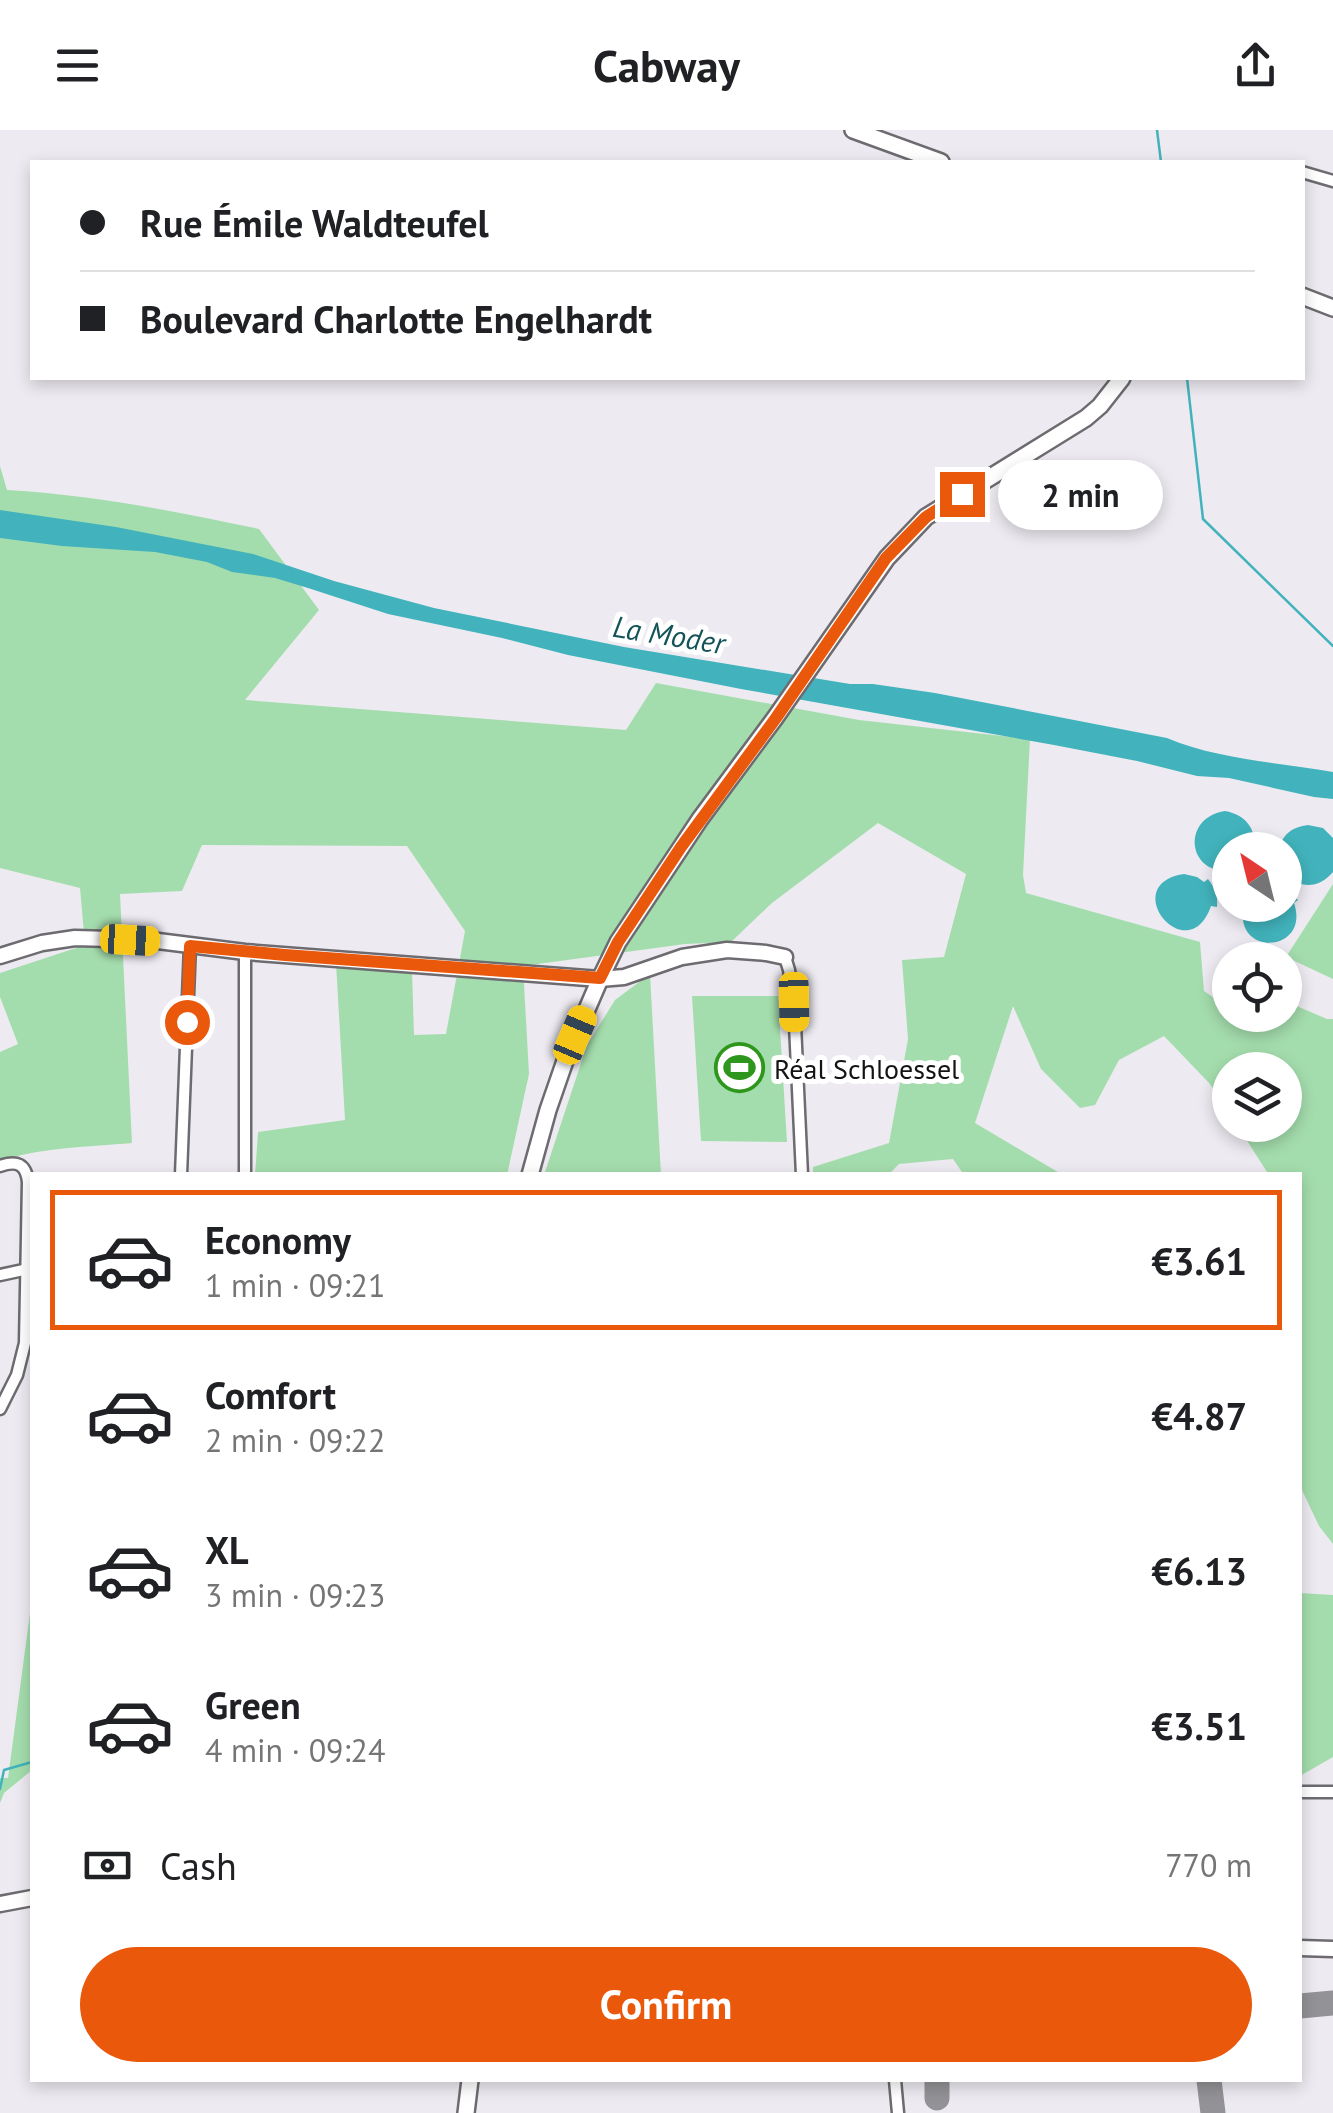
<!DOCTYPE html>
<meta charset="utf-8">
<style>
body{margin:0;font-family:"PT Sans",sans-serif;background:#f2f2f2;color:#202124;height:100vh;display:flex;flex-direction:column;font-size:38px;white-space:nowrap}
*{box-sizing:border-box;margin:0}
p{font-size:32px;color:#757577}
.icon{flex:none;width:55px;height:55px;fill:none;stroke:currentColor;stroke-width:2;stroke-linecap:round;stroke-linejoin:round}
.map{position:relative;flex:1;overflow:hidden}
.sheet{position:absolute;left:30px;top:1042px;width:1272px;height:910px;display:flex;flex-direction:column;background:#fff;border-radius:0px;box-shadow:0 5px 15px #0003}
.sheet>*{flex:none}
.guide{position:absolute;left:30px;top:30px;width:1275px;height:220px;border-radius:0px;box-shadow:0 5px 15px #0003;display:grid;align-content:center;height:220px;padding:0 50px;background:#fff}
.needle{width:65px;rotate:325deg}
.fabs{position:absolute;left:1212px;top:702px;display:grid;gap:20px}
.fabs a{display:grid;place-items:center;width:90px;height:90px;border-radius:50%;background:#fff;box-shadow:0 5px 15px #0003;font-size:50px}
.end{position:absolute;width:45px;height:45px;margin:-22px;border:12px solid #ea580c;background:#fff;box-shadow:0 0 0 5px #fff}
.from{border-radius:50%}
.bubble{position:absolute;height:70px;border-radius:35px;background:#fff;box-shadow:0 5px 15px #0003;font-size:32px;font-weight:700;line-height:70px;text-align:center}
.car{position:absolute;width:30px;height:60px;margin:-30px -15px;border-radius:12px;box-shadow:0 0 8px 2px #0007;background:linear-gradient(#f5c518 24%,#345 0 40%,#f5c518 0 76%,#345 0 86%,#f5c518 0)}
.guide b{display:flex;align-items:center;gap:35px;height:95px;font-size:38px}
.guide b+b{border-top:2px solid #e0e0e0}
.guide i{width:25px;height:25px;background:#202124}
ul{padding:18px 0 0;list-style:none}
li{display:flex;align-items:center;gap:30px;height:140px;margin:0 20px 15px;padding:0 30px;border:5px solid transparent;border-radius:0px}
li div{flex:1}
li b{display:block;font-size:38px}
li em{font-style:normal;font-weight:700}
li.active{border-color:#ea580c}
li>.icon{width:90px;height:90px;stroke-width:1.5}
.pay{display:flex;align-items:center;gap:25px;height:110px;padding:0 50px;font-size:38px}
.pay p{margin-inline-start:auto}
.action{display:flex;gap:20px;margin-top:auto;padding:20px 50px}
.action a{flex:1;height:115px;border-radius:60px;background:#ea580c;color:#fff;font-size:40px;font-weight:700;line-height:115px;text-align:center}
header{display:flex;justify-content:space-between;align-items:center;height:130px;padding:0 50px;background:#fff;font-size:45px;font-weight:700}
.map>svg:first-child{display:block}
.green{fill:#a4ddad}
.water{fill:#42b3bc}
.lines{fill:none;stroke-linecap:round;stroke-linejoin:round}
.stream{stroke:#42b3bc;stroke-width:2.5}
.taxiway{stroke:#939296;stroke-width:25}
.street-casing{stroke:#6d6b70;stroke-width:15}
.secondary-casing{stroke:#6d6b70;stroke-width:19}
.primary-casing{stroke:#6d6b70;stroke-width:20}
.street{stroke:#fff;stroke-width:10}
.secondary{stroke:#fff;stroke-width:14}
.primary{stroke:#fff;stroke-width:15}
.route{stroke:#ea580c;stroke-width:12}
.labels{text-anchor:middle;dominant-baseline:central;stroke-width:10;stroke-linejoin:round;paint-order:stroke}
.poi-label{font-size:28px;fill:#131214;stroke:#fff;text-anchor:start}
.water-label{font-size:30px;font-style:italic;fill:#145459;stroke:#fff}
</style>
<header><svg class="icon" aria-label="menu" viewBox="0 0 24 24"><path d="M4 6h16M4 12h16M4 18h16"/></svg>Cabway<svg class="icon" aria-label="share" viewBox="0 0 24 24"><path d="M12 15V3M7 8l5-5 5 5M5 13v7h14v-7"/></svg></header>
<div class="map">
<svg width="1333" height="1983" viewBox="0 0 1333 1983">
<rect width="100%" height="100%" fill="#edebf1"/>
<!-- green -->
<g class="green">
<path d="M0,336L7,360C92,365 175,381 259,399L319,480L245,570L626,600L656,553L859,590L1030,609L1023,745L1026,763L1200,812L1204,861L1220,872L1230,868V885H1285V871L1327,889H1333V1414L1319,1396L1300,1356V1045H1251L1267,1042L1237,995H1285V940H1230V985L1210,954L1164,906L1119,930L1095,975L1080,978L1041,939L1013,876L975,993L1063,1045H964L953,1029L899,1034L888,1045H813V1037L889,1013L908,909L902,830L944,827L966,744L878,693L772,773L731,812L685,814L523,836L529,944L507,1045H255L258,1002L345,990L336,833L412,840L414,905L446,904L465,801L407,716L202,715L182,761L120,764L132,1013C88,1017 43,1017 0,1031V922L18,914L0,867V843L85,815L80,758L0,738Z"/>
<path d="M1333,754V849L1286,827Z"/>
<path d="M650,844L661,1045H544L587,915L615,870Z"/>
<path d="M692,866H778L787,1012L701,1011Z"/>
<path d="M32,1248V1640L4,1663L0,1673V1648H8L30,1483Z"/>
<path d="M1300,1463L1333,1465V1627L1300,1646Z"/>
</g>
<!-- water -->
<g class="water">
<path d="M0,380L116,397L253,424L334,451L434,478L624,517L850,554H873L935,563L1167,608C1216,629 1280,633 1333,642V669L1314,667L1229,648L1197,646L1137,631L1054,615L741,559L568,525L502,508L388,484L308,458L275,448L232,442L207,432L155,422L62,416L0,408Z"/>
<path d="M1225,681C1246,685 1257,699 1254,720H1230V741C1187,744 1181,688 1225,681Z"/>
<path d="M1308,695L1323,698L1333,708V742C1319,758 1303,759 1286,746L1285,720H1278C1283,704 1292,697 1308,695Z"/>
<path d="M1184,744L1197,747L1204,752L1208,749C1215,758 1218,765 1217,777L1211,776C1188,842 1116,754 1184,744Z"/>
<path d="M1285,757L1298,770L1294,773C1311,823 1232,828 1244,775H1285Z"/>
</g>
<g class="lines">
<!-- stream -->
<g class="stream">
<path d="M1157,0L1161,32"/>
<path d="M1187,248L1203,389L1333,516"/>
<path d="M0,1659L4,1640L32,1632"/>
</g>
<!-- taxiway -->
<g class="taxiway">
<path d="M1300,1876L1333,1873"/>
<path d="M937,1950V1968"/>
<path d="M1209,1950L1213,1983"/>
</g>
<defs>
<g id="street">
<path d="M1302,42L1333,51"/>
<path d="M785,827L789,840L794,873L802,1045"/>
<path d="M0,1036C17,1030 26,1034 28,1052L25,1213L17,1245L0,1279"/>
<path d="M181,1045L190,815"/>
<path d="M245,1045V822"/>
<path d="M0,1145L28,1139"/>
<path d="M1300,1662H1333"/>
<path d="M895,1950L898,1983"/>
</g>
<g id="secondary">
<path d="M0,826L42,813L75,808L110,809L150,810L245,822L600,849L624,847L682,827L727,820L766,823L785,827"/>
<path d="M0,1774L32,1768"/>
<path d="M1300,1818L1333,1819"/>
</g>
<g id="primary">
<path d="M853,0L941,32"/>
<path d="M1302,166L1333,178"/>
<path d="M530,1045L548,980L566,928L600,849L618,812L700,689L775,588L887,428L926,387L1086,288L1100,276L1122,248"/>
<path d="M466,1983L470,1950"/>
</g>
</defs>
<!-- street casing -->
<use href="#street" class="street-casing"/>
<!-- secondary casing -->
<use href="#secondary" class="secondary-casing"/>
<!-- primary casing -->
<use href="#primary" class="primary-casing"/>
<!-- street -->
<use href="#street" class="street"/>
<!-- secondary -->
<use href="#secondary" class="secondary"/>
<!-- primary -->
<use href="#primary" class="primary"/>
</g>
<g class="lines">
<!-- route -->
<path class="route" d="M187,892L190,816L285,825L600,848L618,812L681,717L776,588L886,428L926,387L962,364"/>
</g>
<!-- icons -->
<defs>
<symbol id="stadium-ring" viewBox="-11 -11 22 22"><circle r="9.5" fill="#fff" stroke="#2e961c" stroke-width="1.5"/><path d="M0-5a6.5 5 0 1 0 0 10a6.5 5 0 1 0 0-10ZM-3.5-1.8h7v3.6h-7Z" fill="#2e961c"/></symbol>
</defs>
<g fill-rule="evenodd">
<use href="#stadium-ring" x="712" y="910" width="55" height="55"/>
</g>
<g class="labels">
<!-- poi labels -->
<g class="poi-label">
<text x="774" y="938">Réal Schloessel</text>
</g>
<!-- water labels -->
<g class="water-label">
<text transform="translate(669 504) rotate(9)">La Moder</text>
</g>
</g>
</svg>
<div class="fabs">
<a><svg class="needle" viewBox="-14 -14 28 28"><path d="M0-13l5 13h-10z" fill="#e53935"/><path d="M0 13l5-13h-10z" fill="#757577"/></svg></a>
<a><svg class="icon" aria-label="locate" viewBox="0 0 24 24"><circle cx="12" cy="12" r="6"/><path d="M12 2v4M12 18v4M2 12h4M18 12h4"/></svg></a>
<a><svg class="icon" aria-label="layers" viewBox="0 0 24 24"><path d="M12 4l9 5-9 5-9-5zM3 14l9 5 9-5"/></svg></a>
</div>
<i class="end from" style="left:187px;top:892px"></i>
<i class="end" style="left:962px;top:364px"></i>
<div class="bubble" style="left:998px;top:330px;width:165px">2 min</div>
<i class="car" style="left:130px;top:810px;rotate:93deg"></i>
<i class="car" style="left:794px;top:872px;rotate:179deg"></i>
<i class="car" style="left:575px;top:905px;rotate:23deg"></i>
<div class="guide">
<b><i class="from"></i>Rue Émile Waldteufel</b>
<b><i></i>Boulevard Charlotte Engelhardt</b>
</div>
<section class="sheet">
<ul>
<li class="active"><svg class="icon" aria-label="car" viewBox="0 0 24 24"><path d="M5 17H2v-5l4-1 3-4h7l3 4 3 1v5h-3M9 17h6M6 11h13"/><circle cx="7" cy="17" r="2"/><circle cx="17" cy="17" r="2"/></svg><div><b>Economy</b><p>1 min · 09:21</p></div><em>€3.61</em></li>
<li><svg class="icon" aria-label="car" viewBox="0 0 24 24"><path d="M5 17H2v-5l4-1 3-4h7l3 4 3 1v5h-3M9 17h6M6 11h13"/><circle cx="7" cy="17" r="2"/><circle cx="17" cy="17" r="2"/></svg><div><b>Comfort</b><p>2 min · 09:22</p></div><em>€4.87</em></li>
<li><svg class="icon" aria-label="car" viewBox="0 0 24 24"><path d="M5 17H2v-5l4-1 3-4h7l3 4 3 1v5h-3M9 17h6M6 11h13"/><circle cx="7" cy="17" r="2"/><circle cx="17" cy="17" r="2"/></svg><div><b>XL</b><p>3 min · 09:23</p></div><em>€6.13</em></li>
<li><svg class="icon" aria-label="car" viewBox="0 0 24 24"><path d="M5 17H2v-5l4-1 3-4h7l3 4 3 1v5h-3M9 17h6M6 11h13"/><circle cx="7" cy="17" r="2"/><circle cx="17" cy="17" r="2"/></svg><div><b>Green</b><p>4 min · 09:24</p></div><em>€3.51</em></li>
</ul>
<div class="pay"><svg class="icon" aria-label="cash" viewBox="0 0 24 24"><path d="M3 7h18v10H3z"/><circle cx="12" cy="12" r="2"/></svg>Cash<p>770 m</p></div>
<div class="action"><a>Confirm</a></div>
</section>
</div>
